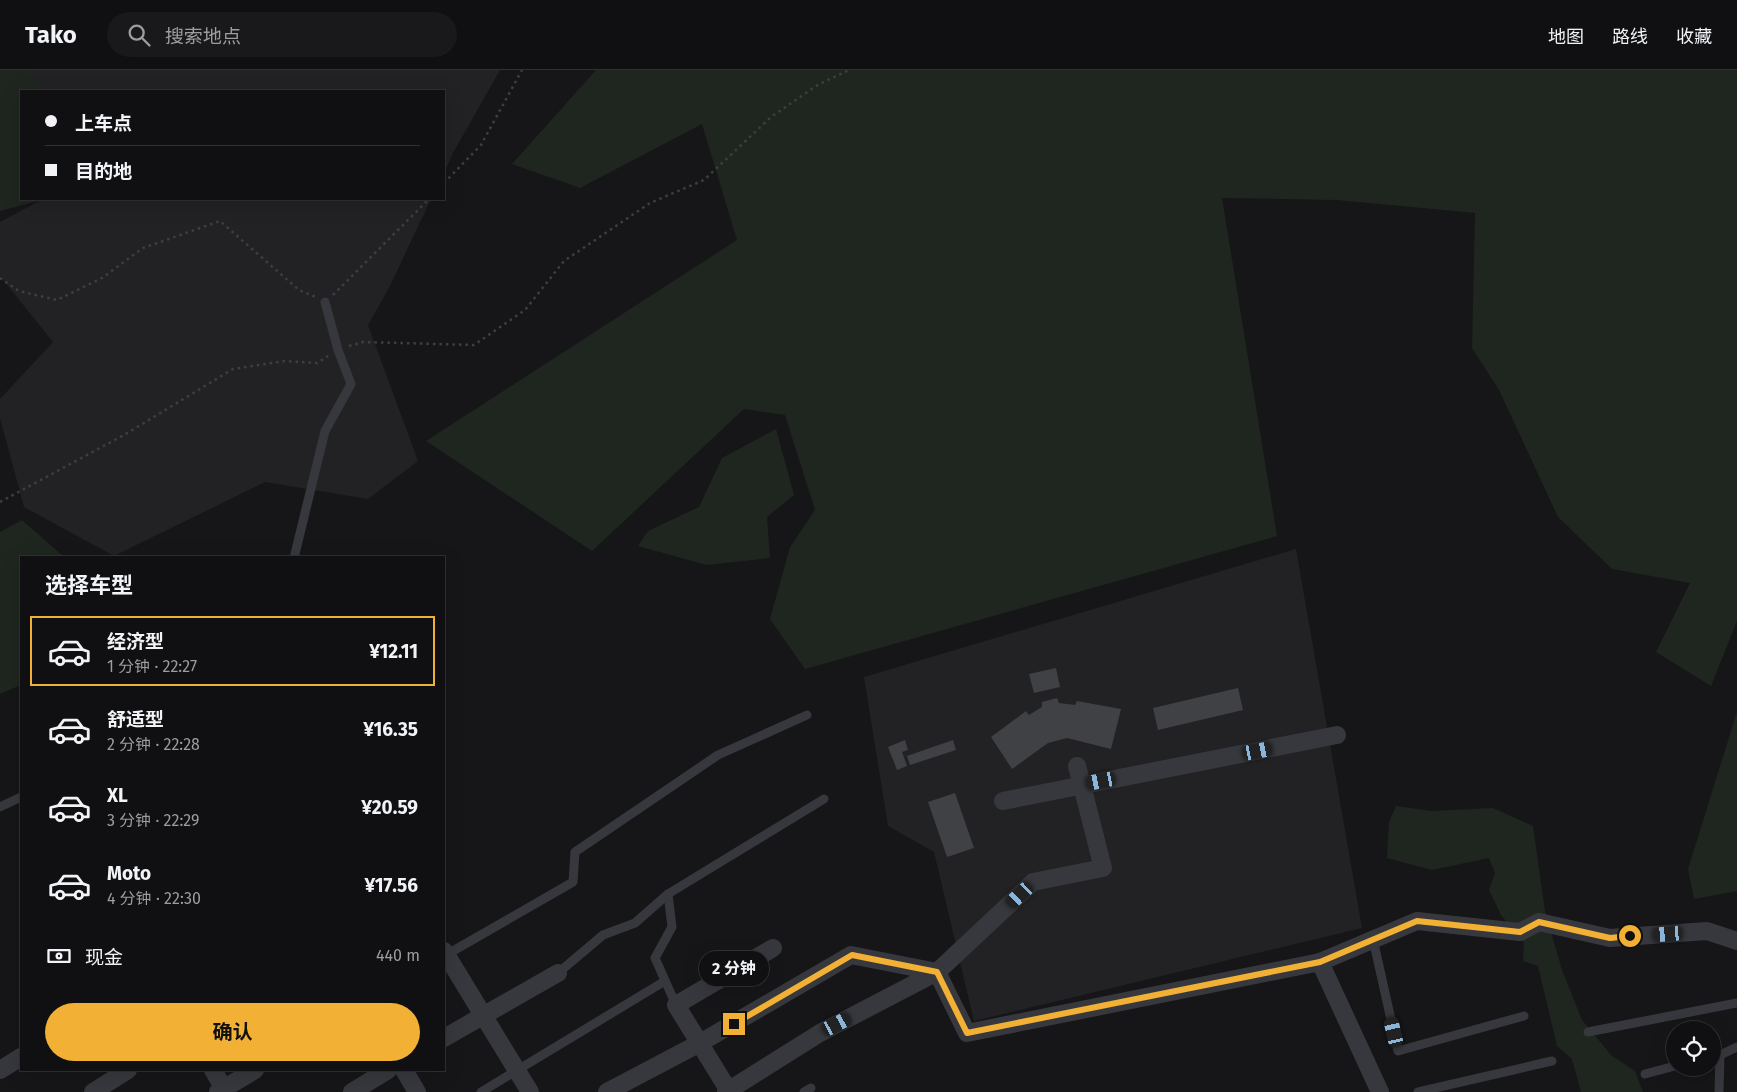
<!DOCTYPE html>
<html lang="zh">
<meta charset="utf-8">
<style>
body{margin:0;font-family:"Fira Sans","Noto Sans SC",sans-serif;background:#19191b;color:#f1f3f6;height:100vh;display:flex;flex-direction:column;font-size:19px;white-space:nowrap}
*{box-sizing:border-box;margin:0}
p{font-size:16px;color:#9c9d9f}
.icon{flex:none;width:28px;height:28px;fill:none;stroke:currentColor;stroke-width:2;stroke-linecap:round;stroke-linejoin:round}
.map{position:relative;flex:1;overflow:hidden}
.sheet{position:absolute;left:20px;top:486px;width:425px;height:515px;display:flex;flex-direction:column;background:#101012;border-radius:0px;box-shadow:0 5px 20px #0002,0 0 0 1px #303032}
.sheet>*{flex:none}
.top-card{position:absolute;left:20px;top:20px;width:425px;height:110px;border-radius:0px;box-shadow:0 5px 20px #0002,0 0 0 1px #303032;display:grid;align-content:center;height:110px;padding:0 25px;background:#101012}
.buttons{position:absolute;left:1666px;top:951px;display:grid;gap:10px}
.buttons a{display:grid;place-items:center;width:55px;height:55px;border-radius:50%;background:#101012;box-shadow:0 5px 20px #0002,0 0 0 1px #303032;font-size:25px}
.end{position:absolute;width:22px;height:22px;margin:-11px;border:6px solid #f2b134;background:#111;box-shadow:0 0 0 2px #111}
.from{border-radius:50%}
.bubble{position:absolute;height:35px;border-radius:18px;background:#101012;box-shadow:0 5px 20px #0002,0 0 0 1px #303032;font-size:16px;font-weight:700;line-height:35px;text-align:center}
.car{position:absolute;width:15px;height:30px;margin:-15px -8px;border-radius:6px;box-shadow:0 0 4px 1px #0007;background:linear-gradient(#222 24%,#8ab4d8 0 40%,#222 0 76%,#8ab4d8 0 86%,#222 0)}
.top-card b{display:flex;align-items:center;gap:18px;height:48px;font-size:19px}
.top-card b+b{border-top:1px solid #303032}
.top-card i{width:12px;height:12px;background:#f1f3f6}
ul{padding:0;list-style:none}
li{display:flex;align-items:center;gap:15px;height:70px;margin:0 10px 8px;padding:0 15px;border:2px solid transparent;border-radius:0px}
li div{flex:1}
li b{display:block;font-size:19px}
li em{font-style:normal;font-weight:700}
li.selected{border-color:#f2b134}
li>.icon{width:45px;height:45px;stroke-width:1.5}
h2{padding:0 25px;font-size:22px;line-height:60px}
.pay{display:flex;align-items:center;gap:12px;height:55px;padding:0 25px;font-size:19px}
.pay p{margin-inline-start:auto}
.button{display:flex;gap:10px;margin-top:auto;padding:10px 25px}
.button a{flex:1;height:58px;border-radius:30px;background:#f2b134;color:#111;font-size:20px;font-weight:700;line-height:58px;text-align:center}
header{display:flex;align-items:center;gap:30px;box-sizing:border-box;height:70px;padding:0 25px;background:#101012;border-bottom:1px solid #303032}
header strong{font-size:24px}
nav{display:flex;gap:28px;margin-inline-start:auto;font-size:18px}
.search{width:350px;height:45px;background:#19191b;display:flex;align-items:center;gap:12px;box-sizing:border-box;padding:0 18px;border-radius:28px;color:#9c9d9f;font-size:19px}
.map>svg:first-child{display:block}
.built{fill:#222225}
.green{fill:#1e261f}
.building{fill:#404145}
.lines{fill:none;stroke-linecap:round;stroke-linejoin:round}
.path{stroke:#3d3f44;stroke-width:2.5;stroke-dasharray:2.5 4;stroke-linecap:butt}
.lane{stroke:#37383d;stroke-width:9}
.street{stroke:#37383d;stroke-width:18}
.route{stroke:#f2b134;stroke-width:6}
</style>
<header>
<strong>Tako</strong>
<div class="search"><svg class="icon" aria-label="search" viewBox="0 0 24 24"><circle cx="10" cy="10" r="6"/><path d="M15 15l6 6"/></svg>搜索地点</div>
<nav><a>地图</a><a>路线</a><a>收藏</a></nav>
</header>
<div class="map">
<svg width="1737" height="1022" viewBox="0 0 1737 1022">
<rect width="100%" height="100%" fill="#161618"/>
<!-- built -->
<g class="built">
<path d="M24,0H500L453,83L444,103V21H41Z"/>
<path d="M43,129H431L389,218L368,255L418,391L368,429L265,412L114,486L24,437L0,348V329L53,272L0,206V152Z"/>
<path d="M1296,479L1362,858L974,951L934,782L888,756L864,607Z"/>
</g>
<!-- green -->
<g class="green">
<path d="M0,0H28L45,21H21V129H45L0,141Z"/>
<path d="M596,0H1737V551L1711,616L1656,582L1690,513L1612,499L1558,447L1499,320L1472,278L1475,143L1337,130L1222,128L1277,466L805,599L770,549L790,477L815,440L785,345L744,339L592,481L426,371L737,170L702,54L580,118L512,94Z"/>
<path d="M776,359L794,425L767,447L770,488L706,495L638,476L648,461L699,437L722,388Z"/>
<path d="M22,450L64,487L21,488V615L0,624V462Z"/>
<path d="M1737,642V821L1694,829L1688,799Z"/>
<path d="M1396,736L1432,741L1493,738L1533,756L1545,841L1562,900L1582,950L1612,986L1635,1001L1643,1022H1581L1572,989L1557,976L1538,896L1523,891L1524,873L1501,845L1489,820L1495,803L1489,788L1432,800L1387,788L1389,752Z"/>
</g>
<!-- building -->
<g class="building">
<path d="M1056,598L1060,617L1034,623L1029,604Z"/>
<path d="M1238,618L1243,640L1158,660L1153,638Z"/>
<path d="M1057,628L1059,633L1075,635L1077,631L1121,639L1111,679L1067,668L1048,673L1012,699L991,667L1026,641L1029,645L1042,637V632Z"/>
<path d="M905,670L908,680L902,682L907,696L897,700L888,677Z"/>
<path d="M953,670L956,680L910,695L907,686Z"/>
<path d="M955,723L974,778L947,787L928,732Z"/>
</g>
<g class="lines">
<!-- path -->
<g class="path">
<path d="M444,113L481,75L522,0"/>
<path d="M0,208L19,221L57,230L102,208L143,178L220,151L299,220L316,227"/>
<path d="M333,225L429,129"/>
<path d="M349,276L363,272L474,275L525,240L564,191L650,133L704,110L771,47L819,14L849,0"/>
<path d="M0,432L124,365L233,299L285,291L317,293L328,286"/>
</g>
<!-- lane -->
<g class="lane">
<path d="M294,488L325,361L351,314L338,280L325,232"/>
<path d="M0,737L21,727"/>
<path d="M1373,869L1398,981L1524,946"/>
<path d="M446,885L573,812L575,782L718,685L807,645"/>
<path d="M558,903L603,865L635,853L668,824"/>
<path d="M676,935L655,888L672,857L668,824L824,729"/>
<path d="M1588,962L1737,933"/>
<path d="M1645,1004L1675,996"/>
<path d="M481,1022L665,911"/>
<path d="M804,1022L811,1018"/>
<path d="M1418,1022L1552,991"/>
<path d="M1719,1022L1720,985L1737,977"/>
</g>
<!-- street -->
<g class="street">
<path d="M1077,696L1103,798L1033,812L937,902L967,963L1320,892L1380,1022"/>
<path d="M1003,731L1337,665"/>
<path d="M444,881L530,1022"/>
<path d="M1320,892L1417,851L1520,862L1539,852L1610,868L1707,861L1737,871"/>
<path d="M444,968L558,903"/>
<path d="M0,1000L21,987"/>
<path d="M213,1000L226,1022"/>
<path d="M404,1000L417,1022"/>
<path d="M729,1021L676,935L773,878"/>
<path d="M93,1022L128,1000"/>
<path d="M218,1022L255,1000"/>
<path d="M352,1022L388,1000"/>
<path d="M607,1022L700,973L851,885L937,902"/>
<path d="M726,1022L820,963L937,902"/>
</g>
</g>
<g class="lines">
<!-- route -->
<path class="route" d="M734,954L852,885L937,902L967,963L1320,892L1417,851L1520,862L1539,852L1610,868L1630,866"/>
</g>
</svg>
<div class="buttons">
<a><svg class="icon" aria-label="locate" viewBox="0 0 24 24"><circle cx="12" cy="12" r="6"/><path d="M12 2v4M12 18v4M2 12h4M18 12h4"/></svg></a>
</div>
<i class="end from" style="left:1630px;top:866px"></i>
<i class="end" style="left:734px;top:954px"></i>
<div class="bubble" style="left:699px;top:881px;width:70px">2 分钟</div>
<i class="car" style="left:1258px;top:681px;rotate:79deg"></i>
<i class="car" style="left:1101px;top:711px;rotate:259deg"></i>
<i class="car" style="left:1020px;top:825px;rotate:227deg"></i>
<i class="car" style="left:1668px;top:864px;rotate:266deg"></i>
<i class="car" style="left:837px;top:954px;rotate:62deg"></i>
<i class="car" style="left:1394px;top:962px;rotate:347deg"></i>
<div class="top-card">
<b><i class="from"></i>上车点</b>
<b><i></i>目的地</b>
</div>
<section class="sheet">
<h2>选择车型</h2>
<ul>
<li class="selected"><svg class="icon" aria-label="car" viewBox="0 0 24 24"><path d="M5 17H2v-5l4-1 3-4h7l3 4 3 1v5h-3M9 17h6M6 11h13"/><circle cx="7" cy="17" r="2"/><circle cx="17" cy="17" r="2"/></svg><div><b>经济型</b><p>1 分钟 · 22:27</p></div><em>¥12.11</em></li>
<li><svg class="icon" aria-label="car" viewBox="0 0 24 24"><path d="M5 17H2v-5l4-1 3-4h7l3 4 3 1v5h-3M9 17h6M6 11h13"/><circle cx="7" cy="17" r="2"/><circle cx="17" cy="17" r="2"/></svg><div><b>舒适型</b><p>2 分钟 · 22:28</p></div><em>¥16.35</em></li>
<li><svg class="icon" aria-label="car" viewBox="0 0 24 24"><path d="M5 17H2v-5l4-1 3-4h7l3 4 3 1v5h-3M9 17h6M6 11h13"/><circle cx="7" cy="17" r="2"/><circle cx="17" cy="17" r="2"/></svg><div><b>XL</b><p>3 分钟 · 22:29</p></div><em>¥20.59</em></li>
<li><svg class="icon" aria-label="car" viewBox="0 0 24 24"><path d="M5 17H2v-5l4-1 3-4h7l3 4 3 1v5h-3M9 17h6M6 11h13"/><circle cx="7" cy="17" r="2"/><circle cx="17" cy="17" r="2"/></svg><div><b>Moto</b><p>4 分钟 · 22:30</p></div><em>¥17.56</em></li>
</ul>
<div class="pay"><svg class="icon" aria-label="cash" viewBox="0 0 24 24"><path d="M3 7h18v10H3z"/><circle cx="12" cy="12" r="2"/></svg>现金<p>440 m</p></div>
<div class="button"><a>确认</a></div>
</section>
</div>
